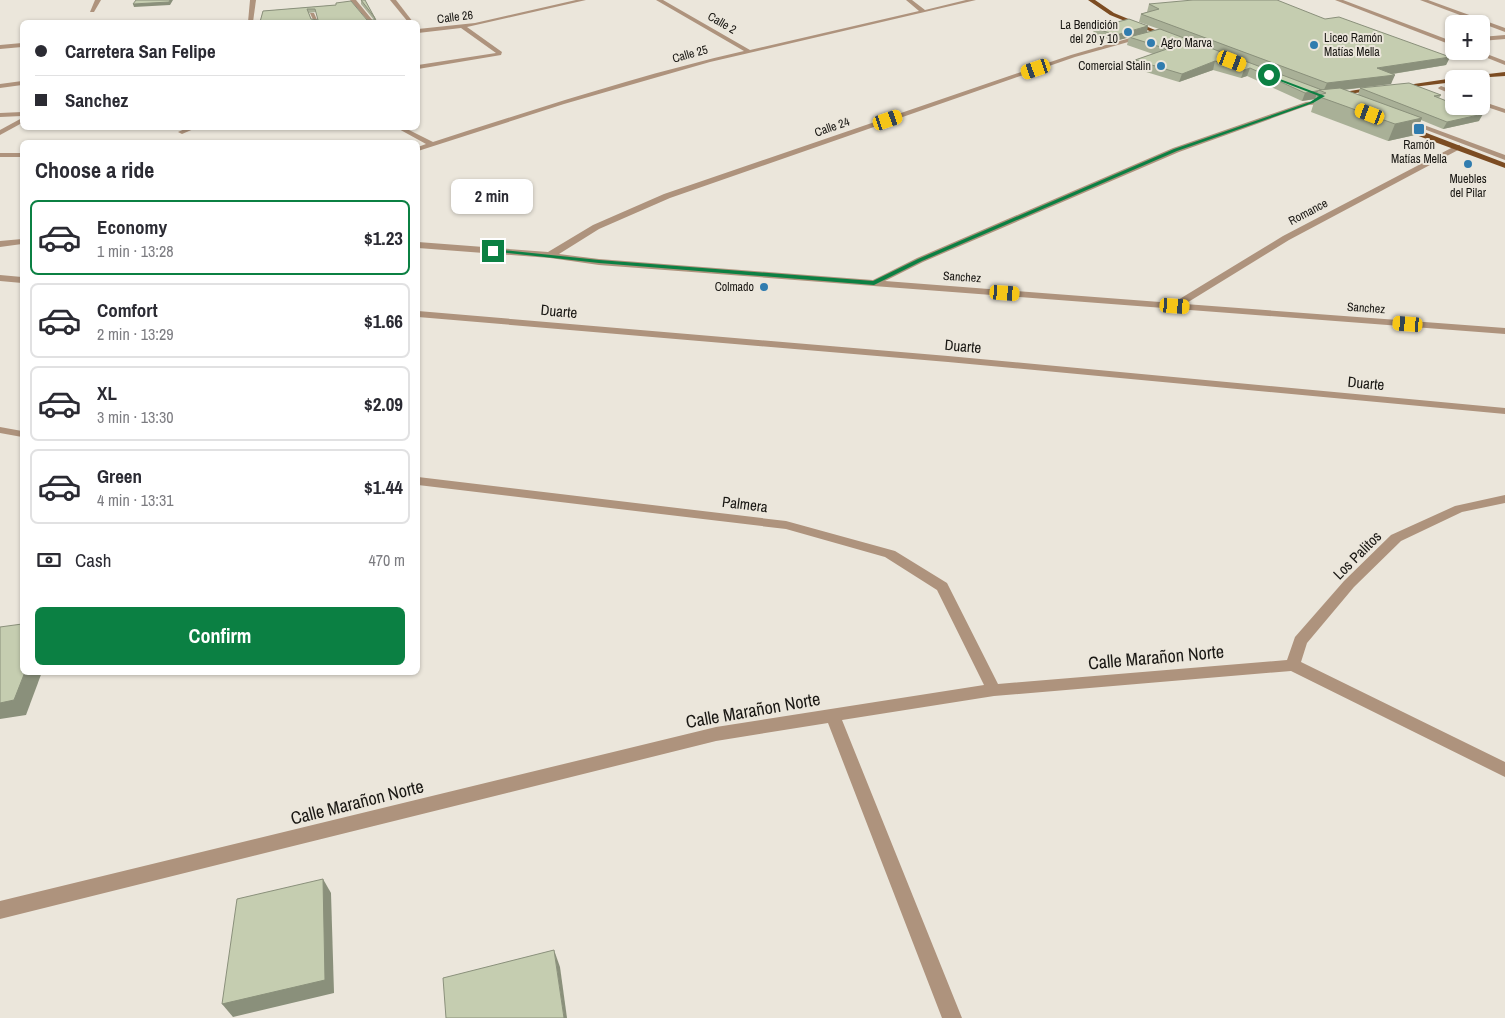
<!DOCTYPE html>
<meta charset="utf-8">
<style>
body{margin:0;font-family:"Archivo Narrow",sans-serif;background:#f7f7f7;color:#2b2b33;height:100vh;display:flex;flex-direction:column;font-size:19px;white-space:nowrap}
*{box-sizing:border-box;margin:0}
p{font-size:16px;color:#7c7c81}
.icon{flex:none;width:28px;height:28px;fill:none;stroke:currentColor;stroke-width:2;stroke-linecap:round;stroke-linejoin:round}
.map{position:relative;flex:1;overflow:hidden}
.details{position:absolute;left:20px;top:140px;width:400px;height:535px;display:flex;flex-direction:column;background:#fff;border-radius:8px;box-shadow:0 1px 4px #0004}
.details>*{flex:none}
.hud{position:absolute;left:20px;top:20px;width:400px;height:110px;border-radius:8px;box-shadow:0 1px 4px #0004;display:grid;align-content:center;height:110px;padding:0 15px;background:#fff}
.buttons{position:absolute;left:1445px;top:15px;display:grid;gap:10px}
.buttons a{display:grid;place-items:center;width:45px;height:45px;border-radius:8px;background:#fff;box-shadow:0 1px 4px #0004;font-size:25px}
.end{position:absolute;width:22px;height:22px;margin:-11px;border:6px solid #0b8043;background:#fff;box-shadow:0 0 0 2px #fff}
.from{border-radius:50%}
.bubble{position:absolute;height:35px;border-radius:8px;background:#fff;box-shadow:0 1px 4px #0004;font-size:16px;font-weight:700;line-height:35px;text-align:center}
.car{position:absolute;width:15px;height:30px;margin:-15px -8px;border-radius:6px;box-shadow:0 0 4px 1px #0007;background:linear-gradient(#f5c518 24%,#345 0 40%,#f5c518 0 76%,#345 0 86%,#f5c518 0)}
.hud b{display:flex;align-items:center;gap:18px;height:48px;font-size:19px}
.hud b+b{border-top:1px solid #e1e1e2}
.hud i{width:12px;height:12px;background:#2b2b33}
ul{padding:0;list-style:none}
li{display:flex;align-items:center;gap:15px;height:75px;margin:0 10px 8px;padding:0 5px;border:2px solid #e1e1e2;border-radius:8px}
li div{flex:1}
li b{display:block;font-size:19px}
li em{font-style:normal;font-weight:700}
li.active{border-color:#0b8043}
li>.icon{width:45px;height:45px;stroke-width:1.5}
h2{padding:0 15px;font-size:22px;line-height:60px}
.pay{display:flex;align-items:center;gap:12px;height:55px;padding:0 15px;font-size:19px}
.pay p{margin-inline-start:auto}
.primary-button{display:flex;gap:10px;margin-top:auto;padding:10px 15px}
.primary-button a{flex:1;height:58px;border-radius:8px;background:#0b8043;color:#fff;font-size:20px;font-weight:700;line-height:58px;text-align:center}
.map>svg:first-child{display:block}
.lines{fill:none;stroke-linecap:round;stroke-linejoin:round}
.minor{fill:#ae937d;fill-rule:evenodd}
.major{fill:#7c4c22;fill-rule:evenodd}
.wall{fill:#a9b097;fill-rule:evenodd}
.shaded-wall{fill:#8a907b}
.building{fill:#c5cdb0;stroke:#8a907b;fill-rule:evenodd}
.route{fill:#0b8043}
.poi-dot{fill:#307caf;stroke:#ebe6db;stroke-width:2}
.labels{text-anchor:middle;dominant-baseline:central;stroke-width:4;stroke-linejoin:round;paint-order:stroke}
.far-street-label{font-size:12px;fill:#191713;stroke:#ebe6db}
.far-poi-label{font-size:12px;fill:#191713;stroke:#ebe6db;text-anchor:end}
.street-label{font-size:15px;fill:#191713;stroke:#ebe6db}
.near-street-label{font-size:18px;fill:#191713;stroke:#ebe6db}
</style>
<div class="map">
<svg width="1505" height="1018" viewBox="0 0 1505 1018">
<rect width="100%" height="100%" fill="#ebe6db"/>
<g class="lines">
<!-- minor -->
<g class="minor">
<path d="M95,0H101L94,12H90Z"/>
<path d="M250,0H256L253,22H248Z"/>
<path d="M350,0H356L374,22H369Z"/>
<path d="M390,0H396L413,22H408Z"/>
<path d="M576,0H586L467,27L502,52L501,55L418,69V65L496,53L461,28L418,33V29L475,23Z"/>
<path d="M656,0H663L750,50L919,11L906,0H912L925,10L966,0H976L710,62L564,104L418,151V147L426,144L397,128H405L433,142C536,109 639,75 744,51Z"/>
<path d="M1335,0H1343L1454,42V46Z"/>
<path d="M1420,0H1428L1505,28V32Z"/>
<path d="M310,13H314L318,22H314Z"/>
<path d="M1144,34L1146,37L1075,57L670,198L599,229L559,254L599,259L873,280L917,258L1173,148L1306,102L1330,100L1333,102L1332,103L1309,105L1179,152L923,262L885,281L1173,303L1283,236L1457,145H1460V149L1289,240L1185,304L1505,328V334L599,265L550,258L418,248V242L548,252L593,225L664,194L1071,55Z"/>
<path d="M1505,35V39L1481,41V37Z"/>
<path d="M22,43V47L0,49V45Z"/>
<path d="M1470,51H1479L1505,61V65Z"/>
<path d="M22,81V85L0,88V84Z"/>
<path d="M1441,86L1454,91V95L1439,89L1438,88Z"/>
<path d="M1481,101L1505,109V113L1481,105Z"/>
<path d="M22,112V116L0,117V113Z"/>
<path d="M22,118V123L0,135V130Z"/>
<path d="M1405,118L1505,155V160L1403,121L1401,120Z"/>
<path d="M187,128H196L182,134L178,132Z"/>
<rect x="0" y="153" width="22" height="4"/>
<path d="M22,239V244L0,247V241Z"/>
<path d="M0,275L22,277V283L0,281Z"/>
<path d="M418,311L948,356L1505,408V414L948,362L418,317Z"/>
<path d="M0,427L22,431V437L0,433Z"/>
<path d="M418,477L786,521L895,551L947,583L998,684L1287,660L1295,637L1344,581L1391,535L1455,506L1505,495V503L1462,512L1401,541L1354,587L1307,643L1301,662L1505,762V777L1291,671L994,696L842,720L962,1018H942L828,723L716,741L0,919V901L716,727L984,685L937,590L885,557L786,529L418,485Z"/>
</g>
<!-- major -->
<g class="major">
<path d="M1088,0H1095L1114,13L1172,37L1167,38L1110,15Z"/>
<path d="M1505,72V76L1460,79L1463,77Z"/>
<path d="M1454,78L1456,79H1454V82L1397,89L1394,87Z"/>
<path d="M1374,87L1376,88V90L1335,96L1332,94Z"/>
<path d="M1397,124H1403L1505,163V168L1397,128Z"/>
</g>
</g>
<!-- wall -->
<g class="wall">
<path d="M361,0H365L377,22H260L263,11L336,5L367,20H374L361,4ZM316,12L318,20L311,19L309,13Z"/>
<path d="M1149,4L1325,19L1450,57L1446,65L1393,74L1391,84L1344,90L1358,95L1360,88L1441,95L1439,98L1479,121L1443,129L1421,120L1415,135L1388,141L1311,112L1315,99L1302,101L1247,76L1241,78L1213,70L1179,82L1133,68L1135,60L1153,54L1127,45L1129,37L1115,41L1093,34L1094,28L1147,32L1159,29L1139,22L1141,14L1147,12Z"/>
</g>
<!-- shaded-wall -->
<g class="shaded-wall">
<path d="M170,0H173L170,5L134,7L133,4Z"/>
<path d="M1148,26L1147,33L1115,41L1116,35Z"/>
<path d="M1450,57L1446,65L1373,77L1377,68Z"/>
<path d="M1215,61L1213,70L1179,82L1182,74Z"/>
<path d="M1250,68L1247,76L1241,78L1244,70Z"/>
<path d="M1395,75L1391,84L1323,92L1327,83Z"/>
<path d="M1318,91L1315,99L1302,101L1305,93Z"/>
<path d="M1483,114L1479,121L1443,129L1447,122Z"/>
<path d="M1422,118L1415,135L1388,141L1395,124Z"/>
<path d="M25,672H42L26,715L0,719V703Z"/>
<path d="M323,879L331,893L334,993L233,1017L222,1004Z"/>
<path d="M554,950L560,967L567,1018H564Z"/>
</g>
<!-- building -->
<g class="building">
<path d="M136,0H170L169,2L133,4Z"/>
<path d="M361,0H365L377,22H260L263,11L336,5V3L351,1L367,20H374L375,18ZM307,9H315L318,20L311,19Z"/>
<path d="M1193,0H1277L1325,19L1339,17L1450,57L1377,68L1395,75L1327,83L1141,14L1159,9L1149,4Z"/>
<path d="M1129,19L1148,26L1116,35L1094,28Z"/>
<path d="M1160,29L1322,90L1305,93L1250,68L1244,70L1215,61L1182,74L1135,60L1167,49L1129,37Z"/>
<path d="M1409,83L1441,95L1434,96L1454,104V106H1461L1483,114L1447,122L1360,88Z"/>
<path d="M1340,88L1422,118L1395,124L1317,96L1326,93L1319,90Z"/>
<path d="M22,624V672H25L14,700L0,703V627Z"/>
<path d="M323,879L325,980L222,1004L237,899Z"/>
<path d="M554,950L564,1018H446L443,978Z"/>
</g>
<!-- route -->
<path class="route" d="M1267,74L1325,96L1313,103L1177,151L922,261L874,285L599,263L490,251L493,249L599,260L873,281L918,259L1174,149L1310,102L1319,96L1267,76Z"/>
<!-- markers -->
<g class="poi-dot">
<circle cx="1128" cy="32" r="5"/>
<circle cx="1151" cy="43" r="5"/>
<circle cx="1314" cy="45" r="5"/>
<circle cx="1161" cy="66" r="5"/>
<rect x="1413" y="123" width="12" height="12" rx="2.5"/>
<circle cx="1468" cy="164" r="5"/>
<circle cx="764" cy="287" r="5"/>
</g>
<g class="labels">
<!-- far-street labels -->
<g class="far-street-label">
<text transform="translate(455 17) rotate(-7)">Calle 26</text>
<text transform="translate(722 23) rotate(30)">Calle 2</text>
<text transform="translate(690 54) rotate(-16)">Calle 25</text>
<text transform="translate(832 127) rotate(-19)">Calle 24</text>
<text transform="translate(1308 212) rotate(-28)">Romance</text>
<text transform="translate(962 277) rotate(4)">Sanchez</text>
<text transform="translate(1366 308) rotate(4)">Sanchez</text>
</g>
<!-- far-poi labels -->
<g class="far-poi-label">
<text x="1118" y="25">La Bendición<tspan x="1118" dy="14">del 20 y 10</tspan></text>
<text x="1324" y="38" text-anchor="start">Liceo Ramón<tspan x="1324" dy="14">Matías Mella</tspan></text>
<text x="1161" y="43" text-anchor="start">Agro Marva</text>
<text x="1151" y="66">Comercial Stalin</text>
<text x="1419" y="145" text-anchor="middle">Ramón<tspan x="1419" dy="14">Matías Mella</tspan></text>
<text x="1468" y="179" text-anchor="middle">Muebles<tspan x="1468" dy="14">del Pilar</tspan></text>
<text x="754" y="287">Colmado</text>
</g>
<!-- street labels -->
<g class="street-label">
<text transform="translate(559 311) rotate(5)">Duarte</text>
<text transform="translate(963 346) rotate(5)">Duarte</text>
<text transform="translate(1366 383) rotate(5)">Duarte</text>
<text transform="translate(745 504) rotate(7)">Palmera</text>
<text transform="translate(1357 555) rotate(-45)">Los Palitos</text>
</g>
<!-- near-street labels -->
<g class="near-street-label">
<text transform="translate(1156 657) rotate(-5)">Calle Marañon Norte</text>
<text transform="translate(753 710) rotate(-10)">Calle Marañon Norte</text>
<text transform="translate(357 802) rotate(-14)">Calle Marañon Norte</text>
</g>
</g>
</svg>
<div class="buttons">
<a>+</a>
<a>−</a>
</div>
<i class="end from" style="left:1269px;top:75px"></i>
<i class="end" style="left:493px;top:251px"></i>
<div class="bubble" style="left:451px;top:179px;width:82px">2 min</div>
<i class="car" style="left:1232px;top:61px;rotate:111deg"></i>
<i class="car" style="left:1036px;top:69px;rotate:251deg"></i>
<i class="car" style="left:1370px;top:114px;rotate:291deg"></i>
<i class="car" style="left:888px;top:120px;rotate:71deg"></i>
<i class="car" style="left:1005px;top:293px;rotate:94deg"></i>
<i class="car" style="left:1175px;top:306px;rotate:94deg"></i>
<i class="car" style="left:1408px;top:324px;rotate:274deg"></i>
<div class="hud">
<b><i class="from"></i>Carretera San Felipe</b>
<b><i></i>Sanchez</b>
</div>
<section class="details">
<h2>Choose a ride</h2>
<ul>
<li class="active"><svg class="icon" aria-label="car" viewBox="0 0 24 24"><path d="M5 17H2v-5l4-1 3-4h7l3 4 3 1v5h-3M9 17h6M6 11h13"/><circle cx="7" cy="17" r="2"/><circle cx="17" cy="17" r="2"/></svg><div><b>Economy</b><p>1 min · 13:28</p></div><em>$1.23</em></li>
<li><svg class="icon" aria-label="car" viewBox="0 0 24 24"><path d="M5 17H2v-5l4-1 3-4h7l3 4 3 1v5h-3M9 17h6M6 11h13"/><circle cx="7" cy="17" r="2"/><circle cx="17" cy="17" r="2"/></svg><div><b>Comfort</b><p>2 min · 13:29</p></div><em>$1.66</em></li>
<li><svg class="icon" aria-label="car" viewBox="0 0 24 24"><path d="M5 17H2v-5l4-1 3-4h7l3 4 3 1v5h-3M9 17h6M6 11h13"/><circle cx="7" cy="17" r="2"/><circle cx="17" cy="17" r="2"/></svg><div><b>XL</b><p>3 min · 13:30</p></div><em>$2.09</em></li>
<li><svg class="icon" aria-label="car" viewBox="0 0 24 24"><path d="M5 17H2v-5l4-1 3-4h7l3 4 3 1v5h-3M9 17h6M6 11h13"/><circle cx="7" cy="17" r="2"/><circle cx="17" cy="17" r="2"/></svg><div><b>Green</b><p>4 min · 13:31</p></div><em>$1.44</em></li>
</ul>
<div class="pay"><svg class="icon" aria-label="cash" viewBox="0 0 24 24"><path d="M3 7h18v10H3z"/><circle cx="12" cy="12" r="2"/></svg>Cash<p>470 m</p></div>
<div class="primary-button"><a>Confirm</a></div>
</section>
</div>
